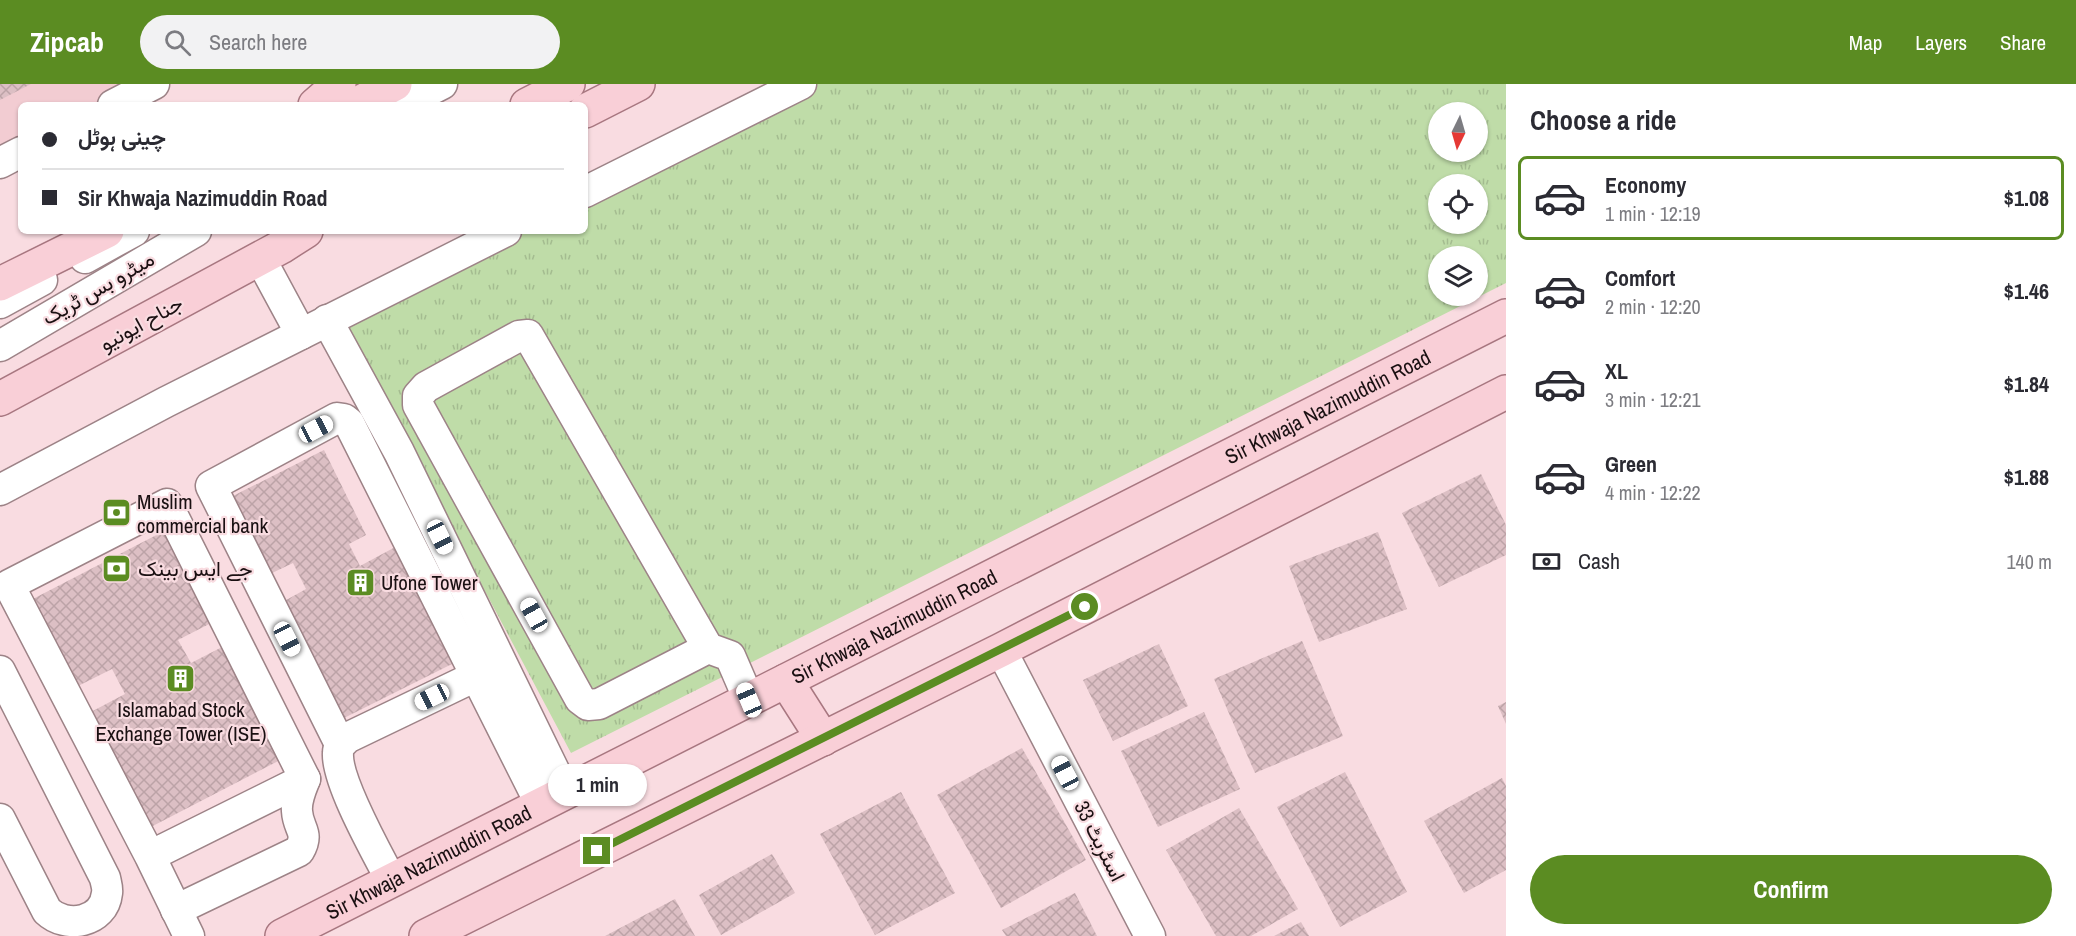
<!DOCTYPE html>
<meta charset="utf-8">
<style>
body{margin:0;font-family:"Archivo Narrow",Vazirmatn,sans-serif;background:#f2f2f3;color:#2b2b33;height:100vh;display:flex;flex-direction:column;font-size:22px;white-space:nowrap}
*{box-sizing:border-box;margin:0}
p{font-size:20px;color:#7c7c81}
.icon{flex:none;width:33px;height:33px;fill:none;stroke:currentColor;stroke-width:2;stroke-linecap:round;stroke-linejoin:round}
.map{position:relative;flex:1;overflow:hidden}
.side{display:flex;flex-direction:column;background:#fff;width:570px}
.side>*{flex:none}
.banner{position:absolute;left:18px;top:18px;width:570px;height:132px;border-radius:9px;box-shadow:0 2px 4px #0004;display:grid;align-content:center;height:132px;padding:0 24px;background:#fff}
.needle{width:39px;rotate:185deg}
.tools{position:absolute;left:1428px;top:18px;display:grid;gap:12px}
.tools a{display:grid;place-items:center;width:60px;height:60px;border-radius:50%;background:#fff;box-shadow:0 2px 4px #0004;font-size:30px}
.end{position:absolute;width:27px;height:27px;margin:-14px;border:8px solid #5b8c22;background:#fff;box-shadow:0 0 0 3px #fff}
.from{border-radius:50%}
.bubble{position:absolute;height:42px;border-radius:21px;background:#fff;box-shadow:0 2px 4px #0004;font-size:20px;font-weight:700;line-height:42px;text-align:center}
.car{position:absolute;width:18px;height:36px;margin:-18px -9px;border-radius:8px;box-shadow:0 0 4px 2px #0007;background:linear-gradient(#fff 24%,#345 0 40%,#fff 0 76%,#345 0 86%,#fff 0)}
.banner b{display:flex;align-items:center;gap:21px;height:57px;font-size:22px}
.banner b+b{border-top:2px solid #e1e1e2}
.banner i{width:15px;height:15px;background:#2b2b33}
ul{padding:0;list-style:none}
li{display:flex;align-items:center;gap:18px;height:84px;margin:0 12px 9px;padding:0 12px;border:3px solid transparent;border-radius:9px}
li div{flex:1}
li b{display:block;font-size:22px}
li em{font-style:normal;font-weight:700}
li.on{border-color:#5b8c22}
li>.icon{width:54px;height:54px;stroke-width:1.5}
h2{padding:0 24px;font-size:27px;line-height:72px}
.pay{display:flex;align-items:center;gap:15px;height:66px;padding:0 24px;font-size:22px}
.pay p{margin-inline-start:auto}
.cta{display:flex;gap:12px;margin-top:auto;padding:12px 24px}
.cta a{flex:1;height:69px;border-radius:36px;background:#5b8c22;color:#fff;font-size:24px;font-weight:700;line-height:69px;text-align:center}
header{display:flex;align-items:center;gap:36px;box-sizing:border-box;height:84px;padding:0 30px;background:#5b8c22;color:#fff}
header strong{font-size:28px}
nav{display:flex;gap:33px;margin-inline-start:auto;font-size:21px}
.search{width:420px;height:54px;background:#f2f2f3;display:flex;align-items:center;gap:15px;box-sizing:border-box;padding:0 21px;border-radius:33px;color:#7c7c81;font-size:22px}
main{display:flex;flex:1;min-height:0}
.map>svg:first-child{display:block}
.built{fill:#f2ccd2}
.grass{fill:url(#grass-tufts);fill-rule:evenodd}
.building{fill:url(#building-cross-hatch)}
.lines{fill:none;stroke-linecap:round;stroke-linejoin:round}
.minor-casing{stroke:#9d8387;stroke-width:33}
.major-casing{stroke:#a87780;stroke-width:36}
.minor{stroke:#fff;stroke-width:30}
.major{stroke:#f9cfd7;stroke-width:33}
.route{stroke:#5b8c22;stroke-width:8}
.labels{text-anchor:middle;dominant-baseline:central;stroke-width:4.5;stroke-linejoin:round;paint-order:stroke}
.street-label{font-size:21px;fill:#1a1012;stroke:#f9dce1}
.poi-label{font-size:21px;fill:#1a1012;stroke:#f9dce1;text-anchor:start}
</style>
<header>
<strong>Zipcab</strong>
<div class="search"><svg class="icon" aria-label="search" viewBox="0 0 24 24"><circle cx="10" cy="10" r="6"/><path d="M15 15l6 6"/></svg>Search here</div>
<nav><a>Map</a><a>Layers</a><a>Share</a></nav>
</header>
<main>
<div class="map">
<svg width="1506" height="852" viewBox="0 0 1506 852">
<defs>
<pattern id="grass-tufts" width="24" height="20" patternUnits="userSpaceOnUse" patternTransform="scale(1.5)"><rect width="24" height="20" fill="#bfdca8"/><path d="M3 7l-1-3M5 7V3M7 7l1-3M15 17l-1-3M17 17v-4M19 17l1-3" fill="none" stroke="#a4bc90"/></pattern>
<pattern id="building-cross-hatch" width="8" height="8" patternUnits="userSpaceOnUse" patternTransform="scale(1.5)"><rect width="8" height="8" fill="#dcbfc4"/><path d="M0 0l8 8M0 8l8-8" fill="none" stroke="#bca3a7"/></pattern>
</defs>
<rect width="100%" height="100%" fill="#f9dce1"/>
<!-- built -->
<path class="built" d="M0,0H154L113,21H21V68L0,79Z"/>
<!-- grass -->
<path class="grass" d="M783,0H1506V199L571,669L342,238L511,147H585V107ZM1438,28H1478V68H1438ZM1438,100H1478V140H1438ZM1438,172H1478V212H1438Z"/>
<!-- building -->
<g class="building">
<path d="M0,0H31L0,16Z"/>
<path d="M324,366L366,451L349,460L360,482L399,461L458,577L338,637L279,520L306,505L293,479L270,490L231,413Z"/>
<path d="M1481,390L1506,441V471L1439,503L1402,429Z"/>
<path d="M168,445L215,537L178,556L191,579L228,560L286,673L147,745L87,630L125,610L112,585L74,604L29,517Z"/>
<path d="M1378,448L1407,525L1319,558L1289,482Z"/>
<path d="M1302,557L1343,652L1255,689L1214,595Z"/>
<path d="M1159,560L1188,622L1113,657L1083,596Z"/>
<path d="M1506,618V640L1498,622Z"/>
<path d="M1204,628L1240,705L1158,743L1121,667Z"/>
<path d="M1022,664L1086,776L1001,824L937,711Z"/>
<path d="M1345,688L1407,808L1340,843L1277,723Z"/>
<path d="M1502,694L1506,702V786L1464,809L1424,737Z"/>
<path d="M901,708L955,809L875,851L820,750Z"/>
<path d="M1239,724L1298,825L1251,852H1216L1166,766Z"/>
<path d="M772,770L795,809L721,851L699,811Z"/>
<path d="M1075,809L1097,852H1006L1002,846Z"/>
<path d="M675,815L695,852H605Z"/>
<path d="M1301,838L1309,852H1274Z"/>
</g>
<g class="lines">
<defs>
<g id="minor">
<path d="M113,21L154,0"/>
<path d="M401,21L442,0"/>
<path d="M0,79L21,68"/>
<path d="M585,108L801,0"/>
<path d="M85,174L134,147"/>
<path d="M260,174L301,250"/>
<path d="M0,219L42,196"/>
<path d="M327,236L399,368L565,709"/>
<path d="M0,262L196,147"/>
<path d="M0,406L166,318L506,147"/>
<path d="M708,564L528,251L519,252L426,303L418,312V321L580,615L588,621L599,620L708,564L730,572L749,616"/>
<path d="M1001,566L1150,852"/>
<path d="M0,587L105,794C106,799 108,805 107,809C104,839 66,845 47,827L0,735"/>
<path d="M340,660L211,402L337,334L344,335L349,339L541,721"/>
<path d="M150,772L305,695L167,420L9,501L150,772L189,852"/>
<path d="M391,796C377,769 336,697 338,669C338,662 342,659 347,654L476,592"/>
<path d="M176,826L299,767C310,748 298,746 297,727C296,716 301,705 305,695"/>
</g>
<g id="major">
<path d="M315,21L339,0"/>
<path d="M355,21L395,0"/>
<path d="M527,21L568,0"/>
<path d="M585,27L638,0"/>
<path d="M0,200L107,147"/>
<path d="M0,315L281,163L306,147"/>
<path d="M786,597L823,655"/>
<path id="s1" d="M282,852L1506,232"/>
<path d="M426,852L1001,566L1506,308"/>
</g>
</defs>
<!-- minor casing -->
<use href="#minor" class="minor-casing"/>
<!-- major casing -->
<use href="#major" class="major-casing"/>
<!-- minor -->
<use href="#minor" class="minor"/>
<!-- major -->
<use href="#major" class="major"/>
</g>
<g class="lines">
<!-- route -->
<path class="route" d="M597,767L1085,523"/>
</g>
<!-- icons -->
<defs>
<symbol id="bank-square" viewBox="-11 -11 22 22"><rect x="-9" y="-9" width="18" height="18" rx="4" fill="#5b8c22" stroke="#f9dce1"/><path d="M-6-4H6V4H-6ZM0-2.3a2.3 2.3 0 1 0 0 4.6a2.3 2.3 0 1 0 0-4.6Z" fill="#fff"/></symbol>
<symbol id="building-square" viewBox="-11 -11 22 22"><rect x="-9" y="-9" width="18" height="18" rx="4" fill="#5b8c22" stroke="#f9dce1"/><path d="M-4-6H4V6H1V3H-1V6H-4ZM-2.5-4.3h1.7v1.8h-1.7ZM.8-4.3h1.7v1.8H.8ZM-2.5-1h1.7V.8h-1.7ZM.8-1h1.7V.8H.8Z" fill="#fff"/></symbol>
</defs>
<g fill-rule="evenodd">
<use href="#bank-square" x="100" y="412" width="33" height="33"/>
<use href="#bank-square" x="100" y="468" width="33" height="33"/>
<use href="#building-square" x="344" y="482" width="33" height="33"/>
<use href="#building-square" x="164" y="578" width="33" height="33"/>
</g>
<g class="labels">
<!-- street labels -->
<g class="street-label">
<text transform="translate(98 204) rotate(-30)">میٹرو بس ٹریک</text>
<text transform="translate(141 239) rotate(-29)">جناح ایونیو</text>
<text stroke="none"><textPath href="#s1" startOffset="1172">Sir Khwaja Nazimuddin Road</textPath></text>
<text stroke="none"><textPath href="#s1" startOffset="686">Sir Khwaja Nazimuddin Road</textPath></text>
<text transform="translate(1100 757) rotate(63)">اسٹریٹ 33</text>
<text stroke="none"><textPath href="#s1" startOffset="164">Sir Khwaja Nazimuddin Road</textPath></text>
</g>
<!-- poi labels -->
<g class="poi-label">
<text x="137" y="417">Muslim<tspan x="137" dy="24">commercial bank</tspan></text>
<text x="138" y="484">جے ایس بینک</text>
<text x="381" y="498">Ufone Tower</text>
<text x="181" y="625" text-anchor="middle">Islamabad Stock<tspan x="181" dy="24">Exchange Tower (ISE)</tspan></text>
</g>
</g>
</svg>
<div class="tools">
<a><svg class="needle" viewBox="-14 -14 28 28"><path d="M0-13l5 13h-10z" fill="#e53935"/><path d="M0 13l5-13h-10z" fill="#7c7c81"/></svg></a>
<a><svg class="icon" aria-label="locate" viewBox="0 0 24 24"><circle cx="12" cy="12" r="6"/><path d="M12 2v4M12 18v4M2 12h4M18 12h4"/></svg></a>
<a><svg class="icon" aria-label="layers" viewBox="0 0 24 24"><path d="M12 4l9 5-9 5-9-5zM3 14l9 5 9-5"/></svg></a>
</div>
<i class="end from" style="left:1085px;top:523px"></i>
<i class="end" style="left:597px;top:767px"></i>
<div class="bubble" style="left:548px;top:680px;width:99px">1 min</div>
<i class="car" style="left:316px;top:345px;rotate:62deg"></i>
<i class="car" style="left:440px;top:453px;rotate:154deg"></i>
<i class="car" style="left:534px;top:531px;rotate:331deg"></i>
<i class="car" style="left:287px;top:555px;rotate:153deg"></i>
<i class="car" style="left:432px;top:613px;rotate:244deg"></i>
<i class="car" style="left:749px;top:616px;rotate:337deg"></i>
<i class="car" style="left:1065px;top:689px;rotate:332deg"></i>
<div class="banner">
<b><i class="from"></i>چینی ہوٹل</b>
<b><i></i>Sir Khwaja Nazimuddin Road</b>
</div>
</div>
<section class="side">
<h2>Choose a ride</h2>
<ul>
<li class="on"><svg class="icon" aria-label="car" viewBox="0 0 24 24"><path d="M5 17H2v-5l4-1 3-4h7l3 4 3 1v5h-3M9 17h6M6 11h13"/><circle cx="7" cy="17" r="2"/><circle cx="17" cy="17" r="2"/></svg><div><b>Economy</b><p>1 min · 12:19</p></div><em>$1.08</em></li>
<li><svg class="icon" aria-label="car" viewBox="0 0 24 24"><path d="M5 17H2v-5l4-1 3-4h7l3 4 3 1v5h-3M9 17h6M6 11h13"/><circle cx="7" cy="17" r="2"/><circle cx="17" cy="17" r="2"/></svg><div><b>Comfort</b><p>2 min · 12:20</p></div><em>$1.46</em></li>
<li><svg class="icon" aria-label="car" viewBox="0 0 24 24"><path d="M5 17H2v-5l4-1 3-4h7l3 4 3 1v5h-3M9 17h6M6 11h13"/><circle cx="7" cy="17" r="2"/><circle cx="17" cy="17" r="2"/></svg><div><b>XL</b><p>3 min · 12:21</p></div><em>$1.84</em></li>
<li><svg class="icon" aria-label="car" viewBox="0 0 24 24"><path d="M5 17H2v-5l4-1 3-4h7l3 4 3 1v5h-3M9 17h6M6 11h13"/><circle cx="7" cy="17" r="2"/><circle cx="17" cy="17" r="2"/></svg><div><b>Green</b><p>4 min · 12:22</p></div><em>$1.88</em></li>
</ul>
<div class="pay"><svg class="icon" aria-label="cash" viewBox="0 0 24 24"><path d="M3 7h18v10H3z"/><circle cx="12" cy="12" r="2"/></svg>Cash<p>140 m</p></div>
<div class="cta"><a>Confirm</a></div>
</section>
</main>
